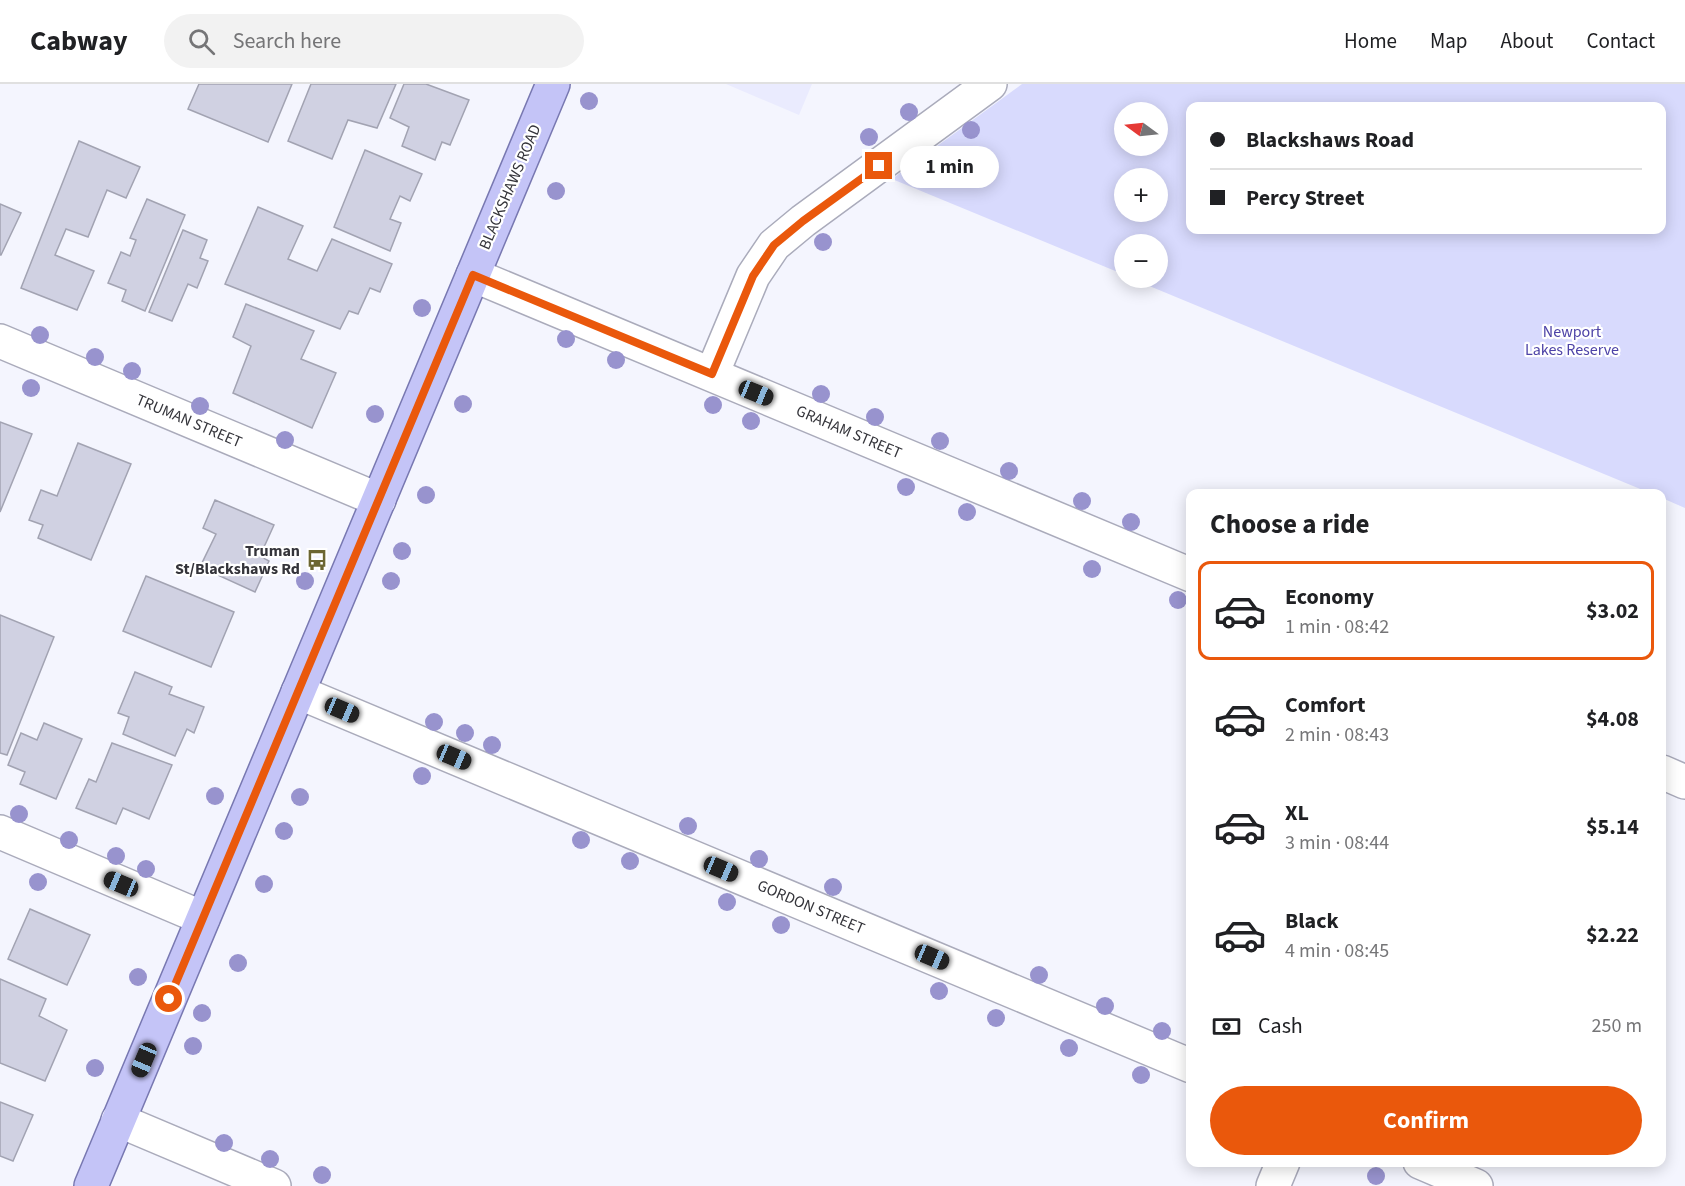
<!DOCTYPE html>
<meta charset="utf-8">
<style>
body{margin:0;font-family:"Source Sans 3",sans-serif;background:#f2f2f2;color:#202124;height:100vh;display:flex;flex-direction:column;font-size:22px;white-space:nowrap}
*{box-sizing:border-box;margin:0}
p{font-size:20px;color:#757577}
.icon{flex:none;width:33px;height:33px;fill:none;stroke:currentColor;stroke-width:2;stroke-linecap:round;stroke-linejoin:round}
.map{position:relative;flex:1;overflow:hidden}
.sheet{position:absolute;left:1186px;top:405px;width:480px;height:678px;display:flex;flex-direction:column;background:#fff;border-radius:12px;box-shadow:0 3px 15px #0003}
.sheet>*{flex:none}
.banner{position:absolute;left:1186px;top:18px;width:480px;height:132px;border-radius:12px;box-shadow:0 3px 15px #0003;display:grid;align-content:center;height:132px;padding:0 24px;background:#fff}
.needle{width:39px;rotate:285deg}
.controls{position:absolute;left:1114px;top:18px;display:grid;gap:12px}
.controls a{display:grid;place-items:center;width:54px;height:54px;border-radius:50%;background:#fff;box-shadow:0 3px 15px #0003;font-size:30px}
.end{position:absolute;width:27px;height:27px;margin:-14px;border:8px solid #ea580c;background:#fff;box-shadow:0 0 0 3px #fff}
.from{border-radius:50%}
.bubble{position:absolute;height:42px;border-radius:21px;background:#fff;box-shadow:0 3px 15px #0003;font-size:20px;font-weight:700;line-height:42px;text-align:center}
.car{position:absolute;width:18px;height:36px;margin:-18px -9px;border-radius:8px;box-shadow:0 0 4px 2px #0007;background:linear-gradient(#222 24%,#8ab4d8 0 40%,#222 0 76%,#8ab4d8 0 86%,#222 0)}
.banner b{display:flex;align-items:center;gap:21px;height:57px;font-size:22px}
.banner b+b{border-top:2px solid #e0e0e0}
.banner i{width:15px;height:15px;background:#202124}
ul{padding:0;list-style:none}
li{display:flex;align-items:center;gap:18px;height:99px;margin:0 12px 9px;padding:0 12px;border:3px solid transparent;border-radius:12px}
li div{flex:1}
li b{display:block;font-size:22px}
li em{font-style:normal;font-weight:700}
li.active{border-color:#ea580c}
li>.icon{width:54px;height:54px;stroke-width:1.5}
h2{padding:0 24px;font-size:27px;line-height:72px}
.pay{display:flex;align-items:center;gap:15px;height:66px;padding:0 24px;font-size:22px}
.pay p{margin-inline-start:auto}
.cta{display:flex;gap:12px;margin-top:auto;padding:12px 24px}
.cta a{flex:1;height:69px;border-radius:36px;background:#ea580c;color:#fff;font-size:24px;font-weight:700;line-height:69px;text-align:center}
header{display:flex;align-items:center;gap:36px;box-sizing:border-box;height:84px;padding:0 30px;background:#fff;border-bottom:2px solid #e0e0e0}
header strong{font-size:28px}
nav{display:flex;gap:33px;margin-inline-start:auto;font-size:21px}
.search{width:420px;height:54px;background:#f2f2f2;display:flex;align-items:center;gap:15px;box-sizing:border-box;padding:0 21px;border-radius:33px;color:#757577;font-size:22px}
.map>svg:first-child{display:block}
.built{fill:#eaebfe}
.green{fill:#d8dafd;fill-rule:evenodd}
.building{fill:#d0d1e2;stroke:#a2a3b2;stroke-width:1.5}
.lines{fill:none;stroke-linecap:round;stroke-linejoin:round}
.minor-casing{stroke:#aaabbb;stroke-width:36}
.major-casing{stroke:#7878b1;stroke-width:36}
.minor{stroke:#fff;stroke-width:33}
.major{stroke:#c4c4f7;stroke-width:33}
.tree{fill:#9893ce}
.route{stroke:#ea580c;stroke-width:8}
.labels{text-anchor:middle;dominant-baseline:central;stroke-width:4.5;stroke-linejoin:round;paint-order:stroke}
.street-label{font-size:16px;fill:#34343a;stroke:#fff}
.park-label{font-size:16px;fill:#4d43a7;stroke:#fff}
.poi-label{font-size:16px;font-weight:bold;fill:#34343a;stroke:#fff;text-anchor:end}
</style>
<header>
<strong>Cabway</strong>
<div class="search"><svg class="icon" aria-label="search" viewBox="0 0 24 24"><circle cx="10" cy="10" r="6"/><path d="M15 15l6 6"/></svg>Search here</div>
<nav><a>Home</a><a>Map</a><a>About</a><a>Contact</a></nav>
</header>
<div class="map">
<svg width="1685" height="1102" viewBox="0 0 1685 1102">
<rect width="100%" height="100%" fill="#f4f5fe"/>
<!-- built -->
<path class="built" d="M726,0H812L799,31Z"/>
<!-- green -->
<path class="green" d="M1022,0H1685V424L1662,414V410L1650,409L1130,194H1158V160H1125V191L892,95ZM1191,22H1662V146H1191ZM1125,28H1158V62H1125ZM1125,94H1158V128H1125Z"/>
<!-- building -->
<g class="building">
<path d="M199,0H292L268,58L188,25Z"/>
<path d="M311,0H396L377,44L348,36L332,75L288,57Z"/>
<path d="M404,0H426L469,16L450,61L442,58L435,76L402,62L409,43L390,34Z"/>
<path d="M79,57L140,83L126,114L107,106L88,153L66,145L55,171L94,187L77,226L21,204Z"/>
<path d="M365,66L422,90L410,117L400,112L390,135L401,139L390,167L334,143Z"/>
<path d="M147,115L185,131L145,227L122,217L126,206L108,199L121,168L130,172L136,156L130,154Z"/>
<path d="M0,120L21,129L1,171H0Z"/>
<path d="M258,123L303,142L288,175L317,187L332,155L392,180L380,208L370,204L358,230L349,227L340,245L225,200Z"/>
<path d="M183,146L207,156L200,174L208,177L197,204L188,200L172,237L149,228Z"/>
<path d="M246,220L314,247L301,275L336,289L312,344L233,309L251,262L233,253Z"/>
<path d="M0,338L32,350L0,428Z"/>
<path d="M78,359L131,380L91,476L38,454L43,441L29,436L41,406L57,412Z"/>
<path d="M215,416L274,441L260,472L269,477L255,508L200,483L216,450L203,444Z"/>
<path d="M146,492L234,528L211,583L123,547Z"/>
<path d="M0,531L54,553L7,671L0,669Z"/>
<path d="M135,588L172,603L169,610L204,623L194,649L187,645L175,672L123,650L129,633L118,629Z"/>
<path d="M44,639L82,655L56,715L20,700L25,688L8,681L21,649L37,656Z"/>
<path d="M112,659L172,681L149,735L123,724L116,740L76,724L89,695L96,698Z"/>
<path d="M30,825L90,851L67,901L8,875Z"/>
<path d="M0,895L46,915L39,932L67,946L45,997L0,979Z"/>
<path d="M0,1018L33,1031L13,1077L0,1072Z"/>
</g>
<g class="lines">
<defs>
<g id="minor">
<path d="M473,191L1191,491"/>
<path d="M0,257L379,416"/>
<path d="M712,290L753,192L774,161L803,137L990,0"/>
<path d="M298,608L1191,982"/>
<path d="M1662,688L1685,698"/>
<path d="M0,748L203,834"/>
<path d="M118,1036L274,1102"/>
<path d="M1420,1078L1476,1102"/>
<path d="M1273,1102L1283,1078"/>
</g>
<path id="major" d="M91,1102L553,0"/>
</defs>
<!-- minor casing -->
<use href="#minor" class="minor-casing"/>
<!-- major casing -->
<use href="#major" class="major-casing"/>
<!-- minor -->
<use href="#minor" class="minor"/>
<!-- major -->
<use href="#major" class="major"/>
</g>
<!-- trees -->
<g class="tree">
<circle cx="589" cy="17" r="9"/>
<circle cx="909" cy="28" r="9"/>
<circle cx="971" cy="46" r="9"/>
<circle cx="869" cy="53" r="9"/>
<circle cx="935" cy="81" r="9"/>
<circle cx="914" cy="83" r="9"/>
<circle cx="556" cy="107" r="9"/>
<circle cx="823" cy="158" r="9"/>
<circle cx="422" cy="224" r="9"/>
<circle cx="40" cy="251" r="9"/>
<circle cx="566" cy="255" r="9"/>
<circle cx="95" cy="273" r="9"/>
<circle cx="616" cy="276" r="9"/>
<circle cx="132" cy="287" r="9"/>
<circle cx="31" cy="304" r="9"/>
<circle cx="821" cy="310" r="9"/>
<circle cx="463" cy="320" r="9"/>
<circle cx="713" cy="321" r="9"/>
<circle cx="200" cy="322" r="9"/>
<circle cx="375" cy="330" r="9"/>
<circle cx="875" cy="333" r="9"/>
<circle cx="751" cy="337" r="9"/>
<circle cx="285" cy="356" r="9"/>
<circle cx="940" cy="357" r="9"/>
<circle cx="1009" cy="387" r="9"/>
<circle cx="906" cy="403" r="9"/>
<circle cx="426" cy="411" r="9"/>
<circle cx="1082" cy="417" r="9"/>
<circle cx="967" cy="428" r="9"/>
<circle cx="1131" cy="438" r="9"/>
<circle cx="402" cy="467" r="9"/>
<circle cx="1092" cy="485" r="9"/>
<circle cx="305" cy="497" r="9"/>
<circle cx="391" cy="497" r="9"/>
<circle cx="1178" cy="516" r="9"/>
<circle cx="434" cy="638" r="9"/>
<circle cx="465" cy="649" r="9"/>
<circle cx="492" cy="661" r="9"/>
<circle cx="422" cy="692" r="9"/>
<circle cx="215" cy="712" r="9"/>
<circle cx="300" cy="713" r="9"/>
<circle cx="19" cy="730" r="9"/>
<circle cx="688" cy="742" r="9"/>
<circle cx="284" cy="747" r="9"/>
<circle cx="69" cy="756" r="9"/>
<circle cx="581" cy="756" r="9"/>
<circle cx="116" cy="772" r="9"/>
<circle cx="759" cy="775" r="9"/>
<circle cx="630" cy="777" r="9"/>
<circle cx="146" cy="785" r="9"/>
<circle cx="38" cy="798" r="9"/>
<circle cx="264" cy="800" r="9"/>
<circle cx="833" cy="803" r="9"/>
<circle cx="727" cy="818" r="9"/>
<circle cx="781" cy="841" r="9"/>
<circle cx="238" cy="879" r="9"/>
<circle cx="1039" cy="891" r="9"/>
<circle cx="138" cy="893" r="9"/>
<circle cx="939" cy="907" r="9"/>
<circle cx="1105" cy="922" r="9"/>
<circle cx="202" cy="929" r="9"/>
<circle cx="996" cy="934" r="9"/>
<circle cx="1162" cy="947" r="9"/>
<circle cx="193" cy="962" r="9"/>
<circle cx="1069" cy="964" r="9"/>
<circle cx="95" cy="984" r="9"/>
<circle cx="1141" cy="991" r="9"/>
<circle cx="224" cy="1059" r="9"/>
<circle cx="270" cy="1075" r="9"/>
<circle cx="322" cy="1091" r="9"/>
<circle cx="1376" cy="1092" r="9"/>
</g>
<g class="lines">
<!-- route -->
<path class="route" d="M169,915L473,191L712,290L753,192L774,161L803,137L879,82"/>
</g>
<!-- icons -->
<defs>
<symbol id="bus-bare" viewBox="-9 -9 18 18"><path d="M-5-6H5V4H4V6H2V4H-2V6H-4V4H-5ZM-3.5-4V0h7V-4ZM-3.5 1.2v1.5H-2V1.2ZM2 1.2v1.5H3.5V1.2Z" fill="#6c6632" stroke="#fff" stroke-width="2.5" paint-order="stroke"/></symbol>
</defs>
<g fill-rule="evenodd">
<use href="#bus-bare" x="302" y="461" width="30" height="30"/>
</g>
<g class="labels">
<!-- street labels -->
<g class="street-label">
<text transform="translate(510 103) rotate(-67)">BLACKSHAWS ROAD</text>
<text transform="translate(189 337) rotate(23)">TRUMAN STREET</text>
<text transform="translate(849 348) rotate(23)">GRAHAM STREET</text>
<text transform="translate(811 823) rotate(23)">GORDON STREET</text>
</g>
<!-- park labels -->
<g class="park-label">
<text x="1572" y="248">Newport<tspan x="1572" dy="18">Lakes Reserve</tspan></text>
</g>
<!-- poi labels -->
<g class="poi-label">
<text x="300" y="467">Truman<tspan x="300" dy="18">St/Blackshaws Rd</tspan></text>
</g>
</g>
</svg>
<div class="controls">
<a><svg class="needle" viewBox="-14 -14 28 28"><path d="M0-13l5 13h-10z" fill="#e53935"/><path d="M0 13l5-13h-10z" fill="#757577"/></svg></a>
<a>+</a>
<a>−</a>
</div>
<i class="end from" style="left:169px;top:915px"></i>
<i class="end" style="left:879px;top:82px"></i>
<div class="bubble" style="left:900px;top:62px;width:99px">1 min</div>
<i class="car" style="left:756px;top:309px;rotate:112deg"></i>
<i class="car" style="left:342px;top:626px;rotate:113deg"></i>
<i class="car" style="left:454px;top:673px;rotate:113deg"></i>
<i class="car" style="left:721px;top:785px;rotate:113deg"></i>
<i class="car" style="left:121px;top:800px;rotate:293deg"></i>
<i class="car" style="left:932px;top:873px;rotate:113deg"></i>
<i class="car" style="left:144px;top:976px;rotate:203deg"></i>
<div class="banner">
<b><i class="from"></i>Blackshaws Road</b>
<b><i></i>Percy Street</b>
</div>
<section class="sheet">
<h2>Choose a ride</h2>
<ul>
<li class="active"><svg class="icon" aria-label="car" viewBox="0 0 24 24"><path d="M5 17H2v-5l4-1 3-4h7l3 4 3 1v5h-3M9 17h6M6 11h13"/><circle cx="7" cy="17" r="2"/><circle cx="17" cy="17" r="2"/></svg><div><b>Economy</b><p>1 min · 08:42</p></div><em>$3.02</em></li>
<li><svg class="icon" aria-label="car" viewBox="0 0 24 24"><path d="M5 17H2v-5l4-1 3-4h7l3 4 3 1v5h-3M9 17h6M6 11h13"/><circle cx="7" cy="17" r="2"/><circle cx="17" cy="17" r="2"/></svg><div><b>Comfort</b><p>2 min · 08:43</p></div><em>$4.08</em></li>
<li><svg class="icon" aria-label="car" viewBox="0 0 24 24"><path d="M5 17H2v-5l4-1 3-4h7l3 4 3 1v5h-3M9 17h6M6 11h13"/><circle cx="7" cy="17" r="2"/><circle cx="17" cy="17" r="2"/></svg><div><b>XL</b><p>3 min · 08:44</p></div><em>$5.14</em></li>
<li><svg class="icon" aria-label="car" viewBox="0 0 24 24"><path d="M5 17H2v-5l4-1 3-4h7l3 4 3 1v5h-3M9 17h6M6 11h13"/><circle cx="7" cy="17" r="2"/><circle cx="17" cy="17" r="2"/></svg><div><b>Black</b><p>4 min · 08:45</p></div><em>$2.22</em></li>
</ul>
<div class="pay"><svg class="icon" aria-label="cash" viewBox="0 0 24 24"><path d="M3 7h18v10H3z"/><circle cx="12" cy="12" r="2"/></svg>Cash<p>250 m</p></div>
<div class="cta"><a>Confirm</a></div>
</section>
</div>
